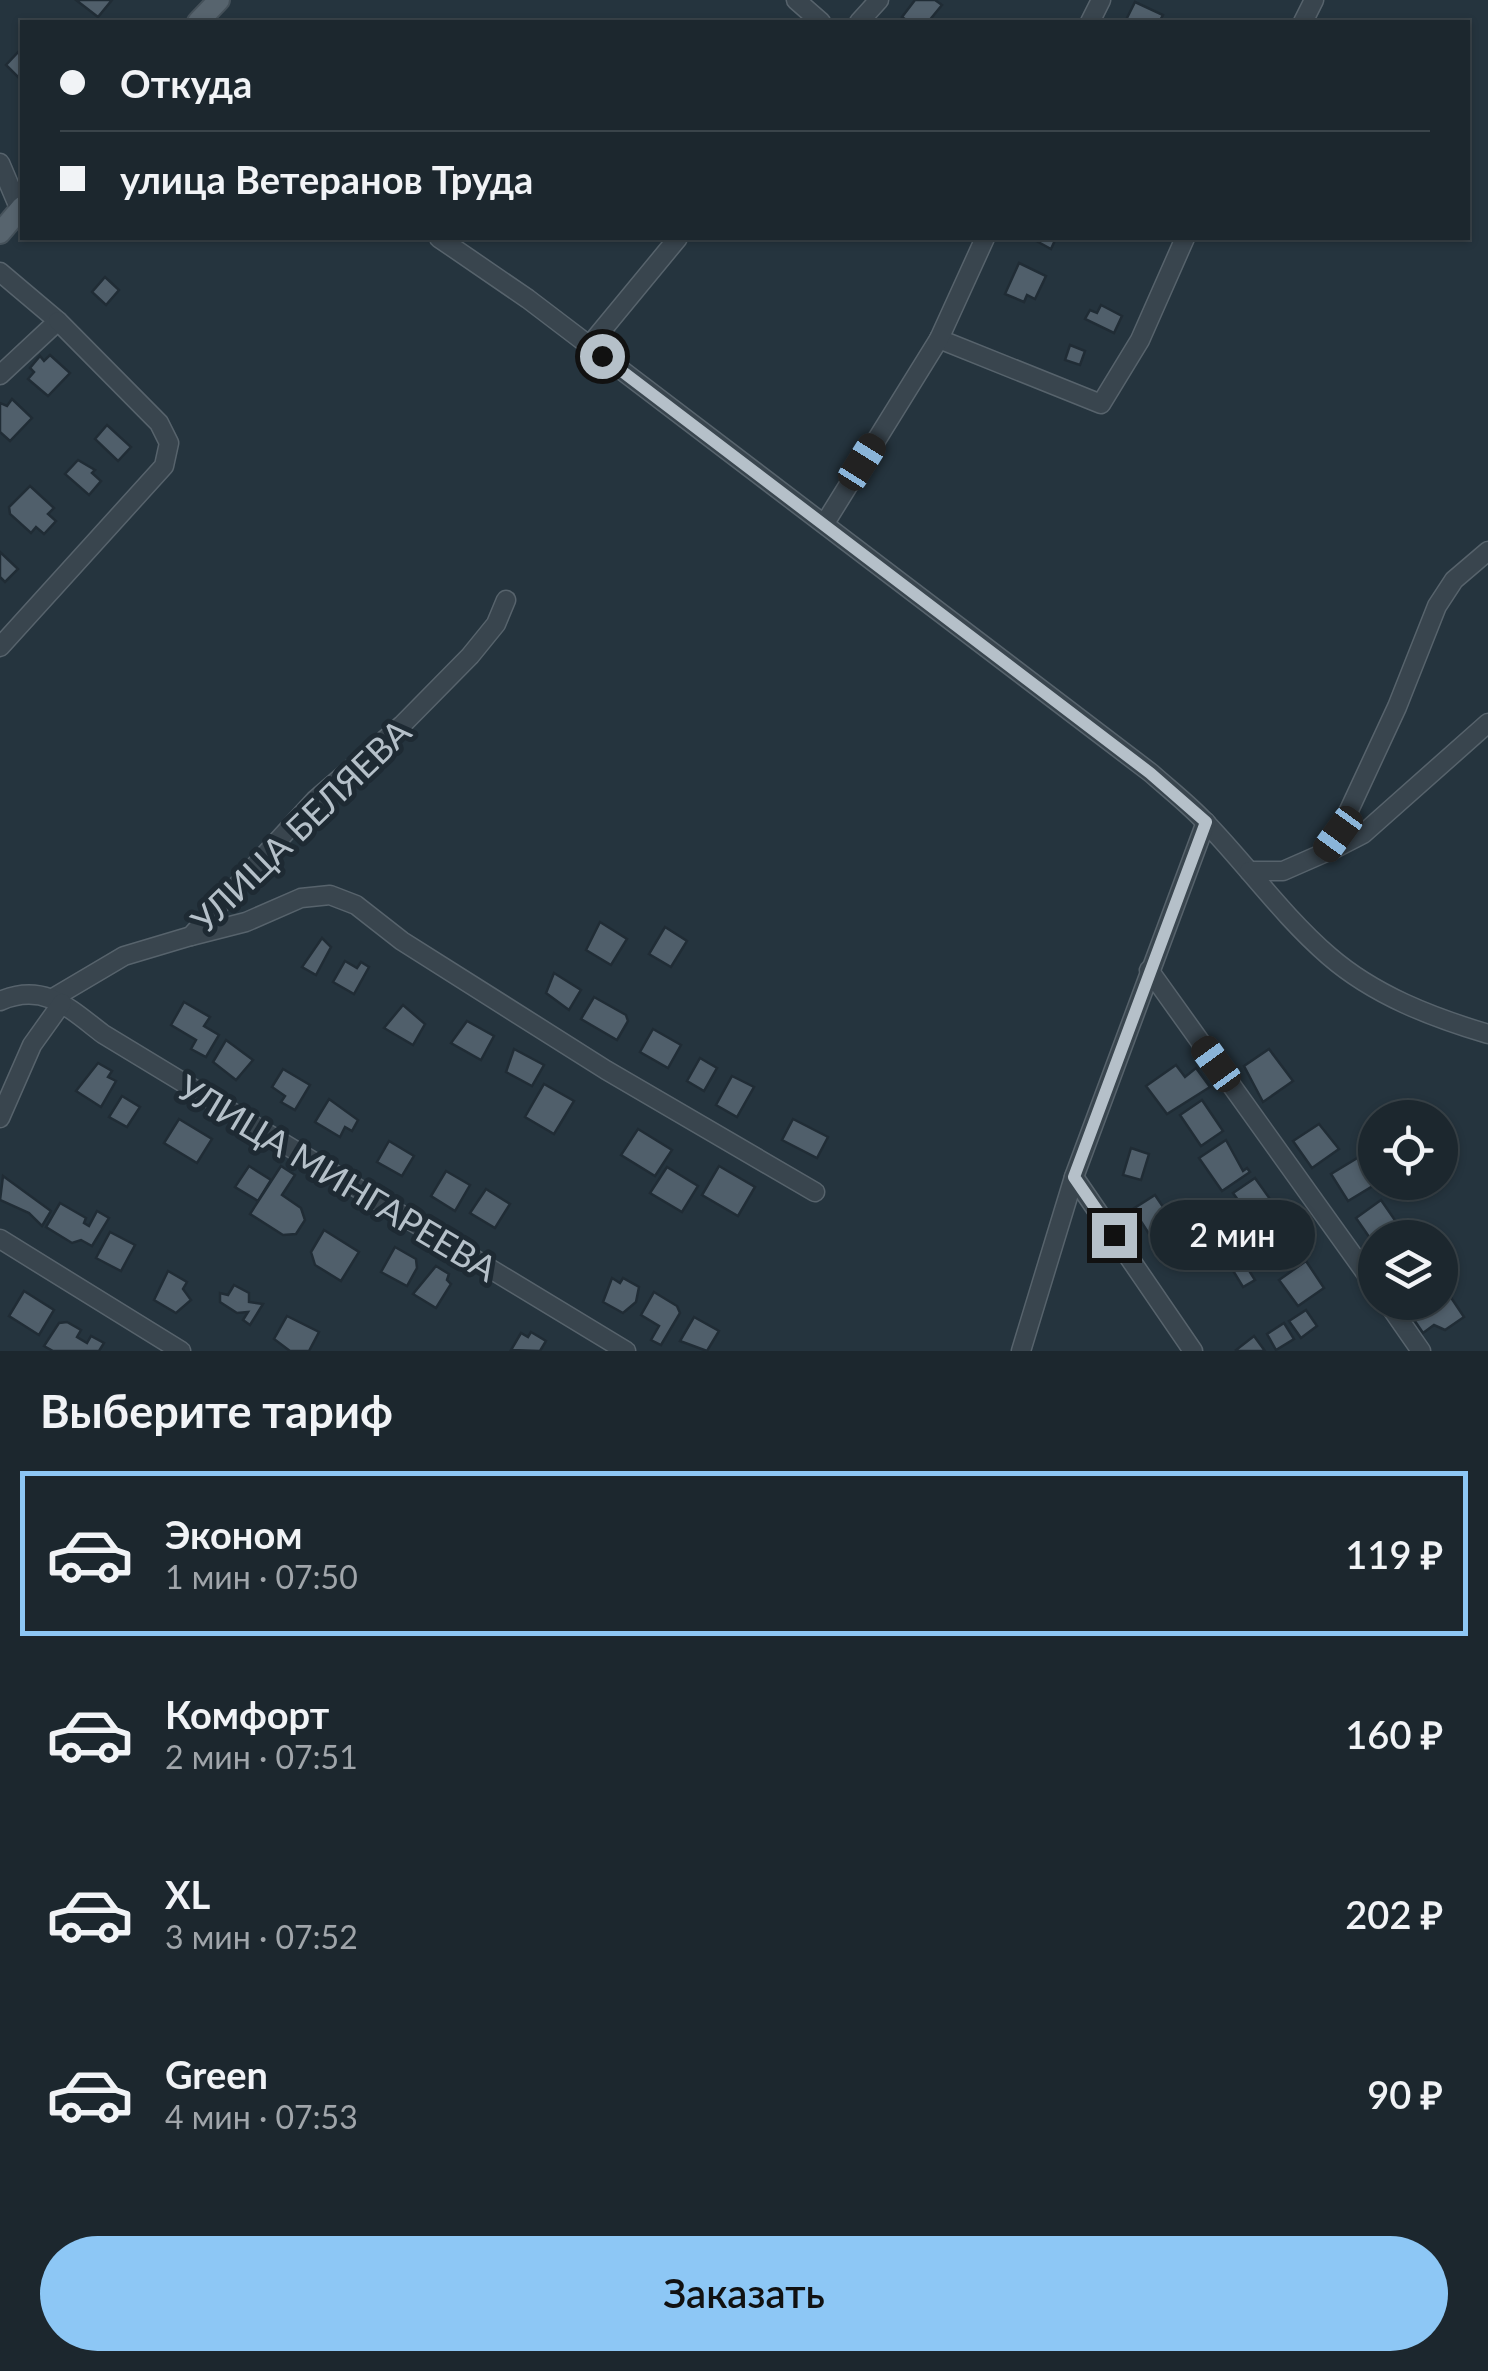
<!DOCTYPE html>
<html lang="ru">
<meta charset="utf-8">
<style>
body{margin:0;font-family:Lato,sans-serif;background:#29333a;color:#f1f3f6;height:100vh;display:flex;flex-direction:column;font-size:38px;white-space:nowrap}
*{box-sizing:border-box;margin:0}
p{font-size:32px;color:#a0a5aa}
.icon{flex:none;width:55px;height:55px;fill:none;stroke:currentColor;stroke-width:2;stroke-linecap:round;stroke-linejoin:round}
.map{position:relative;height:1351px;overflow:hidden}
.sheet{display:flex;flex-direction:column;background:#1c272e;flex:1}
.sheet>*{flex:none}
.banner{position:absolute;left:20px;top:20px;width:1450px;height:220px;border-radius:0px;box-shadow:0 2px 8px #0004,0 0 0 2px #3a444a;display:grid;align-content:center;height:220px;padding:0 40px;background:#1c272e}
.controls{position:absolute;left:1358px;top:1100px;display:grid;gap:20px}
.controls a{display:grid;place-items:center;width:100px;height:100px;border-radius:50%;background:#1c272e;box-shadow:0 2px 8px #0004,0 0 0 2px #3a444a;font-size:50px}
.end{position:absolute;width:45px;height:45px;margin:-22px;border:12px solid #b5c0c9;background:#111;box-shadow:0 0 0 5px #111}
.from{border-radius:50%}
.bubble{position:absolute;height:70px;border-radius:35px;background:#1c272e;box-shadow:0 2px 8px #0004,0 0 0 2px #3a444a;font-size:32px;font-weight:600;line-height:70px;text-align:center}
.car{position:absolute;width:30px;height:60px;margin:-30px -15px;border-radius:12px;box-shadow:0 0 8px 2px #0007;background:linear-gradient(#222 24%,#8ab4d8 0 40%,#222 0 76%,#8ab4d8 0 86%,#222 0)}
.banner b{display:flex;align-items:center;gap:35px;height:95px;font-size:38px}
.banner b+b{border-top:2px solid #3a444a}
.banner i{width:25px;height:25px;background:#f1f3f6}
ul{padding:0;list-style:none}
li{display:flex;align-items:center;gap:30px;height:165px;margin:0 20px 15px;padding:0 20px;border:5px solid transparent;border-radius:0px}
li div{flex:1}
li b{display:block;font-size:38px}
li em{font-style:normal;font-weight:600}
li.current{border-color:#8dc7f5}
li>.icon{width:90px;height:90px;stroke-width:1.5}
h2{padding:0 40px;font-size:45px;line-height:120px}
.cta{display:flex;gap:20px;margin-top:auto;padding:20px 40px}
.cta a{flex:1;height:115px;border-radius:60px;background:#8dc7f5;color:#111;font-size:40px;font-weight:600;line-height:115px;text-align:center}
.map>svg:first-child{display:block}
.building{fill:#505f6b;stroke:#202c35;stroke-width:2.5}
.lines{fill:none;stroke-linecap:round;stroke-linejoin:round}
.minor-casing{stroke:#57636c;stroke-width:21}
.major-casing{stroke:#45515a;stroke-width:24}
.minor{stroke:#39454e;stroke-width:18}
.major{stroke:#57646e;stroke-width:20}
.route{stroke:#b5c0c9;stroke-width:12}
.labels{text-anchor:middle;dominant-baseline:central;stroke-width:10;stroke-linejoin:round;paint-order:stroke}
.street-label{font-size:35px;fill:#b5c0c9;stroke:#1e2a33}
</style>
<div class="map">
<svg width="1488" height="1351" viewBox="0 0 1488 1351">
<rect width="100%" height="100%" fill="#25343e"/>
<!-- building -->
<g class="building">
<path d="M76,0H112L98,17Z"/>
<path d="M915,0H935L942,5L928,22H909L902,17Z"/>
<path d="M1135,2L1163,15L1159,22H1125Z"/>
<path d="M22,48V81L6,65Z"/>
<path d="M1031,238H1056L1051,249Z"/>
<path d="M1019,263L1046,276L1035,299L1027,295L1024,302L1005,294Z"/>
<path d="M105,277L119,290L106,305L92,292Z"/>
<path d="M1101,305L1122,316L1114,333L1085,319L1090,310L1097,313Z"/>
<path d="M1070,345L1085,351L1080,365L1065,360Z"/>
<path d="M50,355L70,373L48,396L28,379L34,372L30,368L40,356L44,361Z"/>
<path d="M12,399L32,418L10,441L0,432V403L7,406Z"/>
<path d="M107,425L131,447L118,461L95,439Z"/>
<path d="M78,460L95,470L92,473L101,481L89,495L65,474Z"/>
<path d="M30,486L54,508L48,514L56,521L44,534L36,527L31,533L10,514L9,507Z"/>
<path d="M0,552L18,569L5,582L0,577Z"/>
<path d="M600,922L627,939L611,965L586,950Z"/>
<path d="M665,927L687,941L671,967L649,954Z"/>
<path d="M322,938L331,947L316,975L302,967Z"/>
<path d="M345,961L357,968L361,962L369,967L354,994L333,982Z"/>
<path d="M554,973L581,990L569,1010L546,993Z"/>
<path d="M594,997L626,1015L628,1021L617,1040L581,1019Z"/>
<path d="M184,1002L210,1017L204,1026L219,1035L206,1057L191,1049L196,1040L171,1025Z"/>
<path d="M403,1005L425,1024L413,1045L384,1028Z"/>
<path d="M467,1021L494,1036L481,1060L451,1043Z"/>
<path d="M653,1029L681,1045L668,1068L640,1052Z"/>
<path d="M226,1040L253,1060L236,1080L213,1062Z"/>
<path d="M514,1049L544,1065L532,1086L506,1072Z"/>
<path d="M1269,1049L1293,1081L1263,1102L1244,1066Z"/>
<path d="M700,1058L717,1068L704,1091L687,1081Z"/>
<path d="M98,1063L112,1071L108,1077L116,1081L101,1107L76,1091Z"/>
<path d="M1176,1065L1185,1077L1196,1068L1210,1087L1167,1114L1146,1086Z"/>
<path d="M283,1069L310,1085L295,1110L281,1102L285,1096L272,1087Z"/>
<path d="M732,1076L754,1087L737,1117L716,1105Z"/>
<path d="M544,1084L574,1101L554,1134L525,1117Z"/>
<path d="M122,1096L140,1107L127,1127L109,1117Z"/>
<path d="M329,1099L358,1120L352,1131L345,1127L340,1137L315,1122Z"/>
<path d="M1202,1100L1223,1131L1201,1146L1180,1115Z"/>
<path d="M179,1119L212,1139L197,1163L164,1143Z"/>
<path d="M793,1119L828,1137L817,1158L782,1140Z"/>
<path d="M1319,1124L1339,1149L1312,1168L1293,1141Z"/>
<path d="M638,1129L672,1150L655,1176L621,1155Z"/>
<path d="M1226,1140L1243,1171L1247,1168L1250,1172L1222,1191L1199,1158Z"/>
<path d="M389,1141L414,1156L402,1176L377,1162Z"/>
<path d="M1131,1148L1149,1154L1141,1180L1123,1175Z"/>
<path d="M1359,1157L1376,1184L1348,1201L1331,1174Z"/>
<path d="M249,1166L271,1180L258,1201L235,1187Z"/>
<path d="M281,1166L295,1175L282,1195L301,1208L305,1220L296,1234L283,1235L250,1214Z"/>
<path d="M719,1166L755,1187L738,1216L702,1195Z"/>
<path d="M667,1167L698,1186L682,1212L650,1193Z"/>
<path d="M446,1171L470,1185L455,1211L431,1196Z"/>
<path d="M3,1176L51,1211L42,1226L29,1213L0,1200Z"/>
<path d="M1255,1178L1275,1206L1253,1221L1233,1193Z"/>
<path d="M486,1189L510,1204L495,1228L470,1213Z"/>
<path d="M1155,1195L1174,1223L1151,1237L1133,1209Z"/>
<path d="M1381,1200L1399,1226L1375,1238L1374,1244L1356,1218Z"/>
<path d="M60,1203L86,1218L84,1223L89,1226L97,1211L109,1218L92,1246L81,1240L72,1243L46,1227Z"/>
<path d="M324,1230L359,1252L341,1281L315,1265L311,1252Z"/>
<path d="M110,1232L135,1245L121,1271L96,1258Z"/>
<path d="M1231,1242L1255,1280L1243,1287L1220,1249Z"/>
<path d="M395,1247L416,1259L417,1268L407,1286L381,1272Z"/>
<path d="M1306,1261L1324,1288L1298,1306L1279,1280Z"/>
<path d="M436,1266L449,1274L447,1280L451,1284L436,1308L413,1294Z"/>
<path d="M168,1271L187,1282L183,1289L191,1300L176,1313L154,1300Z"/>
<path d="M612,1278L620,1283L623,1278L639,1287L636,1302L623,1313L603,1302Z"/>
<path d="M1442,1284L1464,1317L1445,1330L1434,1325L1423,1333L1406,1308L1415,1302H1440Z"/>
<path d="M234,1285L249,1293V1302L263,1304L250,1325L243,1320L248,1312L237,1313L220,1302V1293L228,1295Z"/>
<path d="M24,1291L54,1310L39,1335L9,1316Z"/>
<path d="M654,1292L677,1306L680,1313L661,1345L651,1340L659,1326L641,1315Z"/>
<path d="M1306,1310L1317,1326L1301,1338L1289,1321Z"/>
<path d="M287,1316L319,1332L309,1351H290L274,1339Z"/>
<path d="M694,1317L719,1331L707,1351L680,1341Z"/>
<path d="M67,1322L81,1330L77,1337L87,1343L91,1336L104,1343L99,1351H53L44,1346L59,1323Z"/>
<path d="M1284,1323L1294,1339L1276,1350L1267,1334Z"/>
<path d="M531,1332L546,1341L540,1351L511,1350L521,1333L528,1337Z"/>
<path d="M1254,1336L1265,1351H1237L1236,1350Z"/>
</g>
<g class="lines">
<defs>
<g id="minor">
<path d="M796,0L821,22"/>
<path d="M859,22L879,0"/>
<path d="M1090,22L1101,0"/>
<path d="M1303,22L1314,0"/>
<path d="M0,163L20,210"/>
<path d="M439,238L528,299L1151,773C1170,790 1191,806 1208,825C1249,868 1283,916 1329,956C1374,995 1431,1017 1488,1034"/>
<path d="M0,272L58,321L0,375"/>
<path d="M939,339L1101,404L1140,340L1185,238"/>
<path d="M589,346L678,238"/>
<path d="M825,523L939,339L985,238"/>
<path d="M0,647L164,466L169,443L159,423L58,321"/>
<path d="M1330,851L1363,834L1488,723"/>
<path d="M1249,871H1283L1324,853L1338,834L1397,707L1437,606L1454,580L1488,551"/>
<path d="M191,936L246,922L301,898L330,895L356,905L402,941L606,1070L815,1192"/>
<path d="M1149,970L1375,1286"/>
<path d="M53,998L124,956L191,936L315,800L402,725L470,656L496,624L506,600"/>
<path d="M0,1001C44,982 69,1008 103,1034L626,1351"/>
<path d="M0,1118L32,1045L62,1003"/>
<path d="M1074,1177L1193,1351"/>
<path d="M0,1239L181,1351"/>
<path d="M1387,1302L1421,1351"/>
<path d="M1021,1351L1074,1177L1206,822"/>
</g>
<g id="major">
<path d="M198,22L219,0"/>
<path d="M0,233L22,207"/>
</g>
</defs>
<!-- minor casing -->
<use href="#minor" class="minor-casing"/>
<!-- major casing -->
<use href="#major" class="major-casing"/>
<!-- minor -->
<use href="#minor" class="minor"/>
<!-- major -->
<use href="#major" class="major"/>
</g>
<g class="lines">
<!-- route -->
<path class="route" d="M602,356L1150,773L1206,822L1074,1177L1114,1235"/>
</g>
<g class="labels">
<!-- street labels -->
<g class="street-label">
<text transform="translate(300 825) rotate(-44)">УЛИЦА БЕЛЯЕВА</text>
<text transform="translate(338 1177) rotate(31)">УЛИЦА МИНГАРЕЕВА</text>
</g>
</g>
</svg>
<div class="controls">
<a><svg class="icon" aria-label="locate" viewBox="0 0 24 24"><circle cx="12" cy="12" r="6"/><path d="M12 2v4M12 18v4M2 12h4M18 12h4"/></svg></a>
<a><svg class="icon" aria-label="layers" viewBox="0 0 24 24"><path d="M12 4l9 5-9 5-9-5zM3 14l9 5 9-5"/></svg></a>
</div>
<i class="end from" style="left:602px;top:356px"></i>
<i class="end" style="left:1114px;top:1235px"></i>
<div class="bubble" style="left:1150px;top:1200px;width:165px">2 мин</div>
<i class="car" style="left:862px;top:462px;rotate:32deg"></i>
<i class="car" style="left:1338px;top:834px;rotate:216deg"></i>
<i class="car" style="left:1216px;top:1064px;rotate:324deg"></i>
<div class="banner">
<b><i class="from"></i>Откуда</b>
<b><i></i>улица Ветеранов Труда</b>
</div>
</div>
<section class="sheet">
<h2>Выберите тариф</h2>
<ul>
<li class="current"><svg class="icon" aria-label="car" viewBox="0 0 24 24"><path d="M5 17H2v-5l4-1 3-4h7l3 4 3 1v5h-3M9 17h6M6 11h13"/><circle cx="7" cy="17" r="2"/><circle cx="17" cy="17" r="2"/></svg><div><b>Эконом</b><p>1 мин · 07:50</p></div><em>119 ₽</em></li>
<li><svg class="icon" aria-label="car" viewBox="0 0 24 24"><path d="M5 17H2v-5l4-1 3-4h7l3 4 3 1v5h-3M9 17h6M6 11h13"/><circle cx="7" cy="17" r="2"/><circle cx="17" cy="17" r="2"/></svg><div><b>Комфорт</b><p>2 мин · 07:51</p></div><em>160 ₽</em></li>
<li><svg class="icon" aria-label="car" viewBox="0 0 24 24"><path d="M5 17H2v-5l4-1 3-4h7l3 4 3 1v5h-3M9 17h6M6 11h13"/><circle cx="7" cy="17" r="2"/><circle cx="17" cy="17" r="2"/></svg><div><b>XL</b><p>3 мин · 07:52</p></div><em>202 ₽</em></li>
<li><svg class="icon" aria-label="car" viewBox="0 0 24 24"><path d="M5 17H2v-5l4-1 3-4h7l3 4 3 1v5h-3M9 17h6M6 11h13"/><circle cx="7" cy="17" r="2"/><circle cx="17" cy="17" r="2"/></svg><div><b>Green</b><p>4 мин · 07:53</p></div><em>90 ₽</em></li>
</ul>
<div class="cta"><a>Заказать</a></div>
</section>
